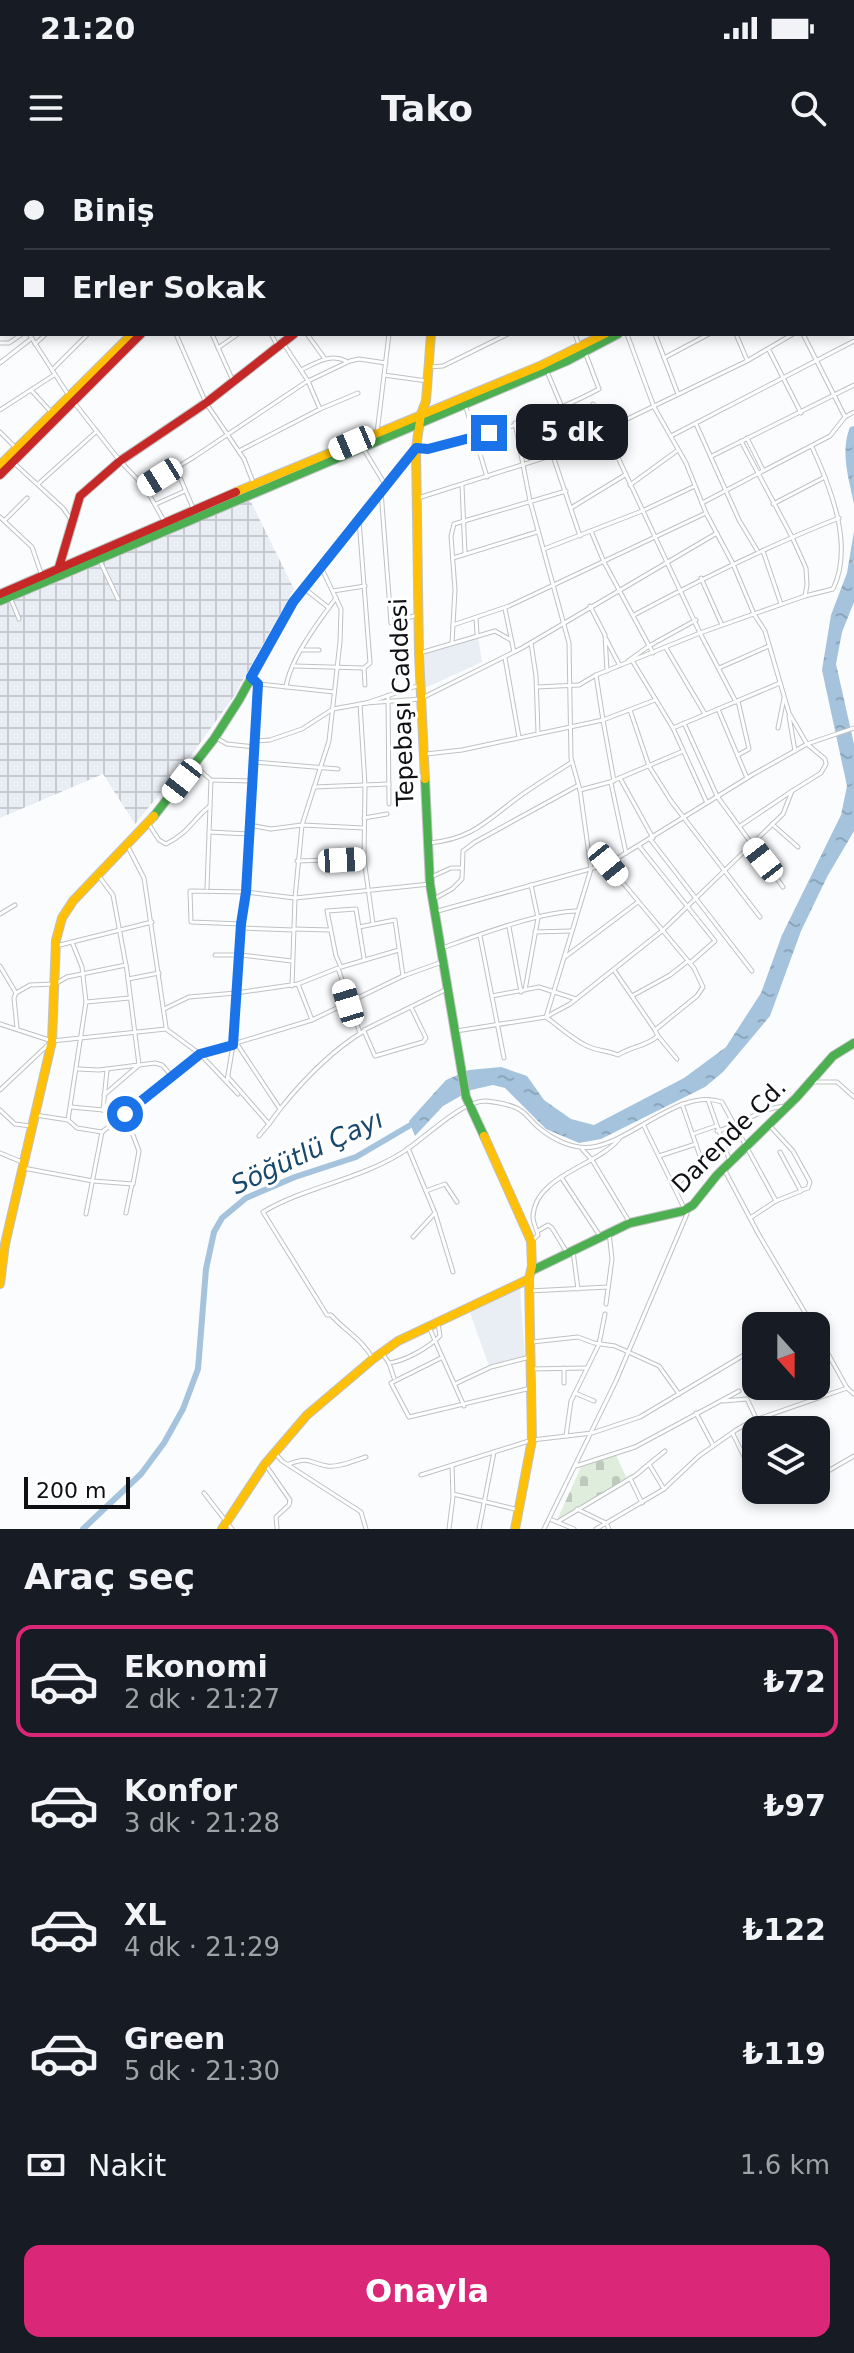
<!DOCTYPE html>
<html lang="tr">
<meta charset="utf-8">
<style>
body{margin:0;font-family:"DejaVu Sans",sans-serif;background:#20242c;color:#f1f3f6;height:100vh;display:flex;flex-direction:column;font-size:30px;white-space:nowrap}
*{box-sizing:border-box;margin:0}
p{font-size:26px;color:#9ea1a6}
.icon{flex:none;width:44px;height:44px;fill:none;stroke:currentColor;stroke-width:2;stroke-linecap:round;stroke-linejoin:round}
.map{position:relative;height:1369px;overflow:hidden}
.sheet{display:flex;flex-direction:column;background:#171b24;flex:1}
.sheet>*{flex:none}
.banner{position:absolute;left:0px;top:0px;width:854px;height:176px;box-shadow:0 4px 12px #0003;display:grid;align-content:center;height:176px;padding:0 24px;background:#171b24}
.needle{width:52px;rotate:159deg}
.tools{position:absolute;left:742px;top:1152px;display:grid;gap:16px}
.tools a{display:grid;place-items:center;width:88px;height:88px;border-radius:16px;background:#171b24;box-shadow:0 4px 12px #0003;font-size:40px}
.scale{position:absolute;left:24px;bottom:20px;width:106px;box-sizing:border-box;padding-left:8px;border:4px solid #0f1013;border-top:0;font-size:22px;line-height:28px;white-space:nowrap;color:#0f1013;-webkit-text-stroke:6px #fff;paint-order:stroke}
.end{position:absolute;width:36px;height:36px;margin:-18px;border:10px solid #1a73e8;background:#fff;box-shadow:0 0 0 4px #fff}
.from{border-radius:50%}
.bubble{position:absolute;height:56px;border-radius:16px;background:#171b24;box-shadow:0 4px 12px #0003;font-size:26px;font-weight:800;line-height:56px;text-align:center}
.car{position:absolute;width:24px;height:48px;margin:-24px -12px;border-radius:10px;box-shadow:0 0 6px 2px #0007;background:linear-gradient(#fff 24%,#345 0 40%,#fff 0 76%,#345 0 86%,#fff 0)}
.banner b{display:flex;align-items:center;gap:28px;height:76px;font-size:30px}
.banner b+b{border-top:2px solid #363941}
.banner i{width:20px;height:20px;background:#f1f3f6}
ul{padding:0;list-style:none}
li{display:flex;align-items:center;gap:24px;height:112px;margin:0 16px 12px;padding:0 8px;border:4px solid transparent;border-radius:16px}
li div{flex:1}
li b{display:block;font-size:30px}
li em{font-style:normal;font-weight:800}
li.current{border-color:#db2777}
li>.icon{width:72px;height:72px;stroke-width:1.5}
h2{padding:0 24px;font-size:36px;line-height:96px}
.pay{display:flex;align-items:center;gap:20px;height:88px;padding:0 24px;font-size:30px}
.pay p{margin-inline-start:auto}
.cta{display:flex;gap:16px;margin-top:auto;padding:16px 24px}
.cta a{flex:1;height:92px;border-radius:16px;background:#db2777;color:#fff;font-size:32px;font-weight:800;line-height:92px;text-align:center}
.status{display:flex;justify-content:space-between;align-items:center;height:56px;padding:0 40px;background:#171b24;direction:ltr}
.status svg{height:22px;fill:currentColor}
header{display:flex;justify-content:space-between;align-items:center;height:104px;padding:0 24px;background:#171b24;font-size:36px;font-weight:800}
.map>svg:first-child{display:block}
.built{fill:#e9edf4}
.industrial{fill:url(#industrial-grid)}
.cemetery{fill:url(#cemetery-stones)}
.water{fill:url(#water-ripples)}
.lines{fill:none;stroke-linecap:round;stroke-linejoin:round}
.river{stroke:#a5c3dc;stroke-width:6}
.street-casing{stroke:#c0c1c3;stroke-width:5}
.fast-casing{stroke:#c0c1c3;stroke-width:10}
.slow-casing{stroke:#c0c1c3;stroke-width:10}
.jam-casing{stroke:#c0c1c3;stroke-width:10}
.street{stroke:#feffff;stroke-width:3}
.fast{stroke:#4caf50;stroke-width:8}
.slow{stroke:#ffc107;stroke-width:8}
.jam{stroke:#c62828;stroke-width:8}
.route{stroke:#1a73e8;stroke-width:10}
.labels{text-anchor:middle;dominant-baseline:central;stroke-width:6;stroke-linejoin:round;paint-order:stroke}
.street-label{font-size:24px;fill:#0f1013;stroke:#fff}
.water-label{font-size:26px;font-style:italic;fill:#18496c;stroke:#fff}
</style>
<div class="status"><b>21:20</b><svg viewBox="0 0 49 12"><path d="M0 12V9h3v3zM5 12V6h3v6zM10 12V3h3v9zM15 12V0h3v12zM26 1h20v11H26zM47 4h2v5h-2z"/></svg></div>
<header><svg class="icon" aria-label="menu" viewBox="0 0 24 24"><path d="M4 6h16M4 12h16M4 18h16"/></svg>Tako<svg class="icon" aria-label="search" viewBox="0 0 24 24"><circle cx="10" cy="10" r="6"/><path d="M15 15l6 6"/></svg></header>
<div class="map">
<svg width="854" height="1369" viewBox="0 0 854 1369">
<defs>
<pattern id="industrial-grid" width="8" height="8" patternUnits="userSpaceOnUse" patternTransform="scale(2)"><rect width="8" height="8" fill="#e9edf4"/><path d="M0 4h8M4 0v8" fill="none" stroke="#c7cad0"/></pattern>
<pattern id="cemetery-stones" width="16" height="16" patternUnits="userSpaceOnUse" patternTransform="scale(2)"><rect width="16" height="16" fill="#deeddc"/><path d="M2 7V4a2 2 0 0 1 4 0v3zM10 15v-3a2 2 0 0 1 4 0v3z" fill="#bdcabc"/></pattern>
<pattern id="water-ripples" width="26" height="14" patternUnits="userSpaceOnUse" patternTransform="scale(2)"><rect width="26" height="14" fill="#a5c3dc"/><path d="M2 4q2-2 4 0t4 0M15 11q2-2 4 0t4 0" fill="none" stroke="#8da6bc"/></pattern>
</defs>
<rect width="100%" height="100%" fill="#fbfcfe"/>
<!-- built -->
<g class="built">
<path d="M478,477L482,502L425,528L424,493Z"/>
<path d="M520,1128L525,1196L489,1206L470,1153Z"/>
</g>
<!-- industrial -->
<path class="industrial" d="M250,340L294,429L234,536L190,597L135,664L103,614L0,658V446L159,375Z"/>
<!-- cemetery -->
<path class="cemetery" d="M616,1295L627,1319L557,1360L581,1307Z"/>
<!-- water -->
<g class="water">
<path d="M854,266V344C849,319 840,292 850,267Z"/>
<path d="M854,371V442L842,472L836,504L854,584V671L827,717L801,771L770,856L723,912L705,927L601,979L579,983L546,969L505,928L493,925L471,930L443,946L415,976L409,961L446,920L469,910L501,907L527,916L544,940L571,959L594,965L684,918L726,887L761,833L782,775L841,655L847,626L822,510L831,455L847,413Z"/>
</g>
<g class="lines">
<!-- river -->
<path class="river" d="M83,1369L141,1314L164,1283L183,1249L198,1209L206,1109L214,1072L222,1058L246,1038L295,1017L356,997L414,963"/>
<defs>
<g id="street">
<path d="M74,0L75,2"/>
<path d="M165,0L166,2"/>
<path d="M201,0L202,2"/>
<path d="M228,0L229,2"/>
<path d="M295,0L296,2"/>
<path d="M370,0L371,2"/>
<path d="M394,0L395,2"/>
<path d="M460,0L461,2"/>
<path d="M570,0L572,2"/>
<path d="M691,0L695,2"/>
<path d="M744,0L745,2"/>
<path d="M787,0L788,2"/>
<path d="M128,2V0"/>
<path d="M211,2L215,0"/>
<path d="M606,2L608,0"/>
<path d="M776,2L780,0"/>
<path d="M852,74L854,76"/>
<path d="M852,88L854,87"/>
<path d="M0,119L2,118"/>
<path d="M0,132L2,135"/>
<path d="M852,138L854,137"/>
<path d="M0,157L2,156"/>
<path d="M29,174L69,236L120,301L145,327L164,361"/>
<path d="M176,174L206,243L244,299L253,322"/>
<path d="M212,174L233,221"/>
<path d="M271,174L277,185"/>
<path d="M307,174L325,199"/>
<path d="M575,174L579,185"/>
<path d="M655,174L678,234"/>
<path d="M736,174L747,200"/>
<path d="M803,174L845,257"/>
<path d="M0,183H9L22,174"/>
<path d="M283,183L308,221L320,249"/>
<path d="M35,184L46,174"/>
<path d="M218,188L238,174"/>
<path d="M769,190L801,253"/>
<path d="M664,198L709,174"/>
<path d="M0,203L32,178"/>
<path d="M428,207L443,206L508,174"/>
<path d="M546,209L577,283"/>
<path d="M52,210L88,174"/>
<path d="M301,210C316,203 330,193 346,201"/>
<path d="M384,215L427,221"/>
<path d="M31,230L52,253"/>
<path d="M465,244L487,317"/>
<path d="M593,244L700,473L736,542"/>
<path d="M0,250L54,215"/>
<path d="M515,263L530,341L569,483L571,598L580,630L591,709L546,857C560,867 575,882 592,888C601,891 608,891 618,895C632,886 645,887 658,876L655,870"/>
<path d="M696,264L739,360L757,390"/>
<path d="M0,272L17,289"/>
<path d="M377,273L389,174"/>
<path d="M671,276L854,181"/>
<path d="M747,278L763,310"/>
<path d="M741,281L792,377L806,408L807,425L805,436"/>
<path d="M363,288L386,326"/>
<path d="M417,288C457,291 562,249 599,229L585,192"/>
<path d="M239,291L320,249L358,233"/>
<path d="M553,296L580,376"/>
<path d="M712,296L854,225"/>
<path d="M14,303L63,348L72,361"/>
<path d="M176,308L193,348"/>
<path d="M38,324L97,271"/>
<path d="M630,325L678,290"/>
<path d="M462,326L465,394"/>
<path d="M145,327L194,297L306,222L350,201L359,199L386,203"/>
<path d="M381,331L391,463L417,455"/>
<path d="M418,338L553,295L747,201L793,174"/>
<path d="M702,343L830,276L845,257L854,252"/>
<path d="M156,344L185,331"/>
<path d="M773,344L825,317"/>
<path d="M571,348L625,315"/>
<path d="M0,357L32,387L42,416"/>
<path d="M4,361L27,338"/>
<path d="M591,371L604,402L653,493"/>
<path d="M544,389L642,351L695,326"/>
<path d="M763,391L781,444"/>
<path d="M453,398L537,372"/>
<path d="M99,399L118,439"/>
<path d="M701,418L722,465"/>
<path d="M305,429L329,448"/>
<path d="M333,431L365,426"/>
<path d="M10,437L19,459"/>
<path d="M590,446L605,475L607,511"/>
<path d="M505,449L514,492"/>
<path d="M634,455C701,419 768,386 839,358"/>
<path d="M476,458L477,474"/>
<path d="M453,465L455,430L451,376L454,364L566,331"/>
<path d="M606,479L619,504"/>
<path d="M452,483L453,465L509,446L706,353"/>
<path d="M531,483L536,516L538,573"/>
<path d="M666,488L705,554"/>
<path d="M303,490H319"/>
<path d="M420,493L495,471L511,480"/>
<path d="M505,498L519,577"/>
<path d="M628,501L649,486L696,460"/>
<path d="M633,502L673,568L707,643"/>
<path d="M295,506L364,508L370,503L359,360"/>
<path d="M364,508L365,525"/>
<path d="M719,508L769,486"/>
<path d="M596,515L603,560L655,540"/>
<path d="M252,518L258,524C253,627 245,730 236,833L298,824L312,860"/>
<path d="M259,524L334,532"/>
<path d="M286,527C290,499 319,461 336,438"/>
<path d="M537,527L579,525L596,515L700,473L805,436L833,429C854,386 831,328 812,287"/>
<path d="M388,535L389,644"/>
<path d="M366,543L420,539L522,488L717,373"/>
<path d="M360,544L365,625L364,699L373,764"/>
<path d="M718,549L747,618"/>
<path d="M630,550L649,606L671,641L760,757"/>
<path d="M789,556L795,591"/>
<path d="M684,563L717,636L783,727"/>
<path d="M673,568L780,523"/>
<path d="M778,568L784,538"/>
<path d="M218,579L227,584L255,587"/>
<path d="M255,581L270,580L302,569L333,549L366,543L420,525"/>
<path d="M426,594L462,590L603,560L614,621"/>
<path d="M738,595L749,589L738,541"/>
<path d="M254,602L338,609"/>
<path d="M194,605L211,620L252,621"/>
<path d="M620,618L653,678"/>
<path d="M611,623L626,693"/>
<path d="M314,627L389,624"/>
<path d="M580,630L610,622L681,592"/>
<path d="M364,658L387,654"/>
<path d="M148,663L159,680L166,684C189,673 193,659 210,646"/>
<path d="M772,664L798,687"/>
<path d="M249,665L271,669L302,665L364,668"/>
<path d="M740,666L792,631"/>
<path d="M209,672L249,674"/>
<path d="M650,679L752,811"/>
<path d="M429,683C473,679 487,660 520,636C537,624 555,613 572,602"/>
<path d="M127,685L144,718L166,867"/>
<path d="M639,686L715,781L690,803"/>
<path d="M297,701L364,699"/>
<path d="M608,705L694,808L703,827L697,836L655,870L614,810"/>
<path d="M98,715L113,735L127,811L139,905L104,935"/>
<path d="M431,717L451,708H461"/>
<path d="M207,728L211,620"/>
<path d="M432,740L452,729L462,719L463,691L475,682L577,626"/>
<path d="M434,752L608,704L752,615L807,584L854,568"/>
<path d="M0,754L15,745"/>
<path d="M241,764L191,762L190,731L246,732L295,738L430,724"/>
<path d="M359,767L395,760L403,816"/>
<path d="M509,767L521,832"/>
<path d="M241,768L293,770"/>
<path d="M294,769L330,770"/>
<path d="M535,772L571,771"/>
<path d="M480,776L504,898"/>
<path d="M56,786L152,762"/>
<path d="M442,788C476,776 542,751 577,751"/>
<path d="M215,795H241L292,801"/>
<path d="M565,797L638,742"/>
<path d="M0,806L16,833"/>
<path d="M341,807L336,796L327,751L356,749L364,798"/>
<path d="M341,807L399,790"/>
<path d="M128,819L159,813"/>
<path d="M298,824L338,808L360,873"/>
<path d="M292,826L295,738L302,665L329,581L340,482L341,449L322,409"/>
<path d="M525,830L538,758L531,725"/>
<path d="M492,836L539,827L576,839"/>
<path d="M632,836L670,815L688,801"/>
<path d="M86,842L130,838"/>
<path d="M164,849L189,837L236,833L233,885L227,921"/>
<path d="M0,864L52,881"/>
<path d="M17,868L14,838L16,833L30,825L55,824L67,817L126,805"/>
<path d="M364,870L447,829"/>
<path d="M456,871L546,857L570,844L662,771L783,654L792,631L821,613L826,604L825,599L807,584L789,553L765,471L754,454L733,404L706,353L686,303L654,247L627,174"/>
<path d="M658,876L677,899"/>
<path d="M237,884L280,949L269,964"/>
<path d="M78,909L99,910L155,903L162,905L172,916"/>
<path d="M228,917L269,964L259,976"/>
<path d="M812,922H837L854,937"/>
<path d="M0,930L52,881L166,869L200,894L312,860L403,816L442,802"/>
<path d="M708,940L730,1002"/>
<path d="M71,947L103,950L116,959"/>
<path d="M280,949C304,919 331,891 364,871L375,896L423,882L426,878L411,847"/>
<path d="M0,950L15,964L31,966"/>
<path d="M103,950L107,910"/>
<path d="M35,955L68,960L77,968L102,972L200,894L238,934"/>
<path d="M68,960L86,842L82,807L72,782"/>
<path d="M769,965L793,991L810,1022L808,1028L802,1030"/>
<path d="M717,971C743,965 761,947 787,946"/>
<path d="M693,974L716,966"/>
<path d="M408,988L435,1053L453,1112"/>
<path d="M582,989L592,1000L630,1063"/>
<path d="M0,993L22,1002"/>
<path d="M659,996L696,984"/>
<path d="M23,1008L93,1021L133,1024L139,991L125,954"/>
<path d="M724,1009L759,1075L813,1166"/>
<path d="M561,1017L600,1076"/>
<path d="M674,1027L702,1002L682,944"/>
<path d="M426,1031L445,1024L457,1042"/>
<path d="M126,1053L132,1024"/>
<path d="M86,1054L102,972"/>
<path d="M750,1058L776,1041L801,1031L780,992"/>
<path d="M538,1071L548,1065L552,1068L568,1094"/>
<path d="M413,1077L435,1053"/>
<path d="M533,1080L538,1075C537,1069 533,1064 533,1057C534,1016 597,1006 619,979"/>
<path d="M573,1091L578,1129"/>
<path d="M529,1131L608,1127"/>
<path d="M606,1144L612,1099L609,1072"/>
<path d="M429,1167L464,1246"/>
<path d="M816,1172L847,1228L854,1234"/>
<path d="M532,1182L578,1177L594,1183L615,1186L659,1206L679,1234"/>
<path d="M382,1193L389,1203C405,1201 428,1188 440,1176L438,1163"/>
<path d="M441,1198L391,1223L409,1257L531,1228"/>
<path d="M373,1199C363,1180 345,1171 331,1155H327L263,1052C307,1026 359,1020 403,992C424,979 461,941 485,941C495,942 511,944 520,950C527,954 531,961 538,967C552,979 573,990 593,987C634,980 681,927 722,942L776,1041"/>
<path d="M389,1203L394,1218"/>
<path d="M564,1208V1223"/>
<path d="M530,1209L586,1208"/>
<path d="M455,1224L491,1207L530,1197"/>
<path d="M575,1233L594,1241"/>
<path d="M723,1241L747,1239L757,1260"/>
<path d="M696,1253L713,1285"/>
<path d="M733,1274L756,1321"/>
<path d="M566,1276L571,1241L599,1184L605,1154"/>
<path d="M275,1293L282,1301L361,1352L366,1369"/>
<path d="M265,1304L290,1340L289,1345L276,1357L277,1368"/>
<path d="M289,1304C310,1296 309,1303 327,1306C339,1308 355,1300 366,1297"/>
<path d="M649,1304L665,1291"/>
<path d="M576,1306L635,1287L739,1231"/>
<path d="M421,1315L532,1280L592,1273L640,1257L744,1195"/>
<path d="M630,1318L642,1343"/>
<path d="M816,1318L854,1296"/>
<path d="M762,1330L764,1332"/>
<path d="M204,1333L232,1369"/>
<path d="M453,1334L519,1350"/>
<path d="M577,1349L606,1363L609,1369"/>
<path d="M552,1360L574,1369"/>
<path d="M559,1361L636,1315L649,1304L664,1329"/>
<path d="M449,1369L453,1337L452,1305"/>
<path d="M479,1369L494,1292"/>
<path d="M544,1369L616,1221L687,1054L644,966"/>
<path d="M596,1369L664,1329L699,1296L736,1270L752,1261L847,1228"/>
</g>
<g id="fast">
<path d="M12,0V2"/>
<path d="M512,0L514,2"/>
<path d="M831,0L833,2"/>
<path d="M353,2L358,0"/>
<path d="M852,30L854,29"/>
<path d="M0,77L2,73"/>
<path d="M0,441L567,201L618,174"/>
<path d="M425,619L430,724L466,937L484,976"/>
<path d="M154,656L214,579L239,540L293,442L415,289"/>
<path d="M531,1111L630,1063L683,1051L693,1045L717,1015L796,938L833,896L854,883"/>
</g>
<g id="slow">
<path d="M339,2L344,0"/>
<path d="M702,2L703,0"/>
<path d="M0,40L2,39"/>
<path d="M0,305L132,174"/>
<path d="M236,332L542,205L605,174"/>
<path d="M425,619L419,494L416,288L421,254L426,241L431,174"/>
<path d="M484,976L531,1081L532,1106L529,1119L532,1280L515,1369"/>
<path d="M0,1124L5,1084L52,881L56,780L62,758L73,741L154,656"/>
<path d="M222,1369L265,1304L307,1255L373,1199L398,1181L529,1119"/>
</g>
<g id="jam">
<path d="M441,0V2"/>
<path d="M852,22L854,21"/>
<path d="M0,315L141,174"/>
<path d="M59,407L80,336L120,301L206,243L294,174"/>
<path d="M0,434L236,332"/>
</g>
</defs>
<!-- street casing -->
<use href="#street" class="street-casing"/>
<!-- fast casing -->
<use href="#fast" class="fast-casing"/>
<!-- slow casing -->
<use href="#slow" class="slow-casing"/>
<!-- jam casing -->
<use href="#jam" class="jam-casing"/>
<!-- street -->
<use href="#street" class="street"/>
<!-- fast -->
<use href="#fast" class="fast"/>
<!-- slow -->
<use href="#slow" class="slow"/>
<!-- jam -->
<use href="#jam" class="jam"/>
</g>
<g class="lines">
<!-- route -->
<path class="route" d="M125,954L200,894L233,885L241,764L246,732L258,524L251,517L293,442L416,288L428,289L489,273"/>
</g>
<g class="labels">
<!-- street labels -->
<g class="street-label">
<text transform="translate(402 542) rotate(-92)">Tepebaşı Caddesi</text>
<text transform="translate(729 976) rotate(-45)">Darende Cd.</text>
</g>
<!-- water labels -->
<g class="water-label">
<text transform="translate(307 992) rotate(-25)">Söğütlü Çayı</text>
</g>
</g>
</svg>
<div class="tools">
<a><svg class="needle" viewBox="-14 -14 28 28"><path d="M0-13l5 13h-10z" fill="#e53935"/><path d="M0 13l5-13h-10z" fill="#9ea1a6"/></svg></a>
<a><svg class="icon" aria-label="layers" viewBox="0 0 24 24"><path d="M12 4l9 5-9 5-9-5zM3 14l9 5 9-5"/></svg></a>
</div>
<div class="scale">200 m</div>
<i class="end from" style="left:125px;top:954px"></i>
<i class="end" style="left:489px;top:273px"></i>
<div class="bubble" style="left:516px;top:244px;width:112px">5 dk</div>
<i class="car" style="left:352px;top:283px;rotate:247deg"></i>
<i class="car" style="left:160px;top:317px;rotate:238deg"></i>
<i class="car" style="left:182px;top:621px;rotate:218deg"></i>
<i class="car" style="left:342px;top:700px;rotate:87deg"></i>
<i class="car" style="left:763px;top:700px;rotate:322deg"></i>
<i class="car" style="left:608px;top:704px;rotate:141deg"></i>
<i class="car" style="left:348px;top:843px;rotate:343deg"></i>
<div class="banner">
<b><i class="from"></i>Biniş</b>
<b><i></i>Erler Sokak</b>
</div>
</div>
<section class="sheet">
<h2>Araç seç</h2>
<ul>
<li class="current"><svg class="icon" aria-label="car" viewBox="0 0 24 24"><path d="M5 17H2v-5l4-1 3-4h7l3 4 3 1v5h-3M9 17h6M6 11h13"/><circle cx="7" cy="17" r="2"/><circle cx="17" cy="17" r="2"/></svg><div><b>Ekonomi</b><p>2 dk · 21:27</p></div><em>₺72</em></li>
<li><svg class="icon" aria-label="car" viewBox="0 0 24 24"><path d="M5 17H2v-5l4-1 3-4h7l3 4 3 1v5h-3M9 17h6M6 11h13"/><circle cx="7" cy="17" r="2"/><circle cx="17" cy="17" r="2"/></svg><div><b>Konfor</b><p>3 dk · 21:28</p></div><em>₺97</em></li>
<li><svg class="icon" aria-label="car" viewBox="0 0 24 24"><path d="M5 17H2v-5l4-1 3-4h7l3 4 3 1v5h-3M9 17h6M6 11h13"/><circle cx="7" cy="17" r="2"/><circle cx="17" cy="17" r="2"/></svg><div><b>XL</b><p>4 dk · 21:29</p></div><em>₺122</em></li>
<li><svg class="icon" aria-label="car" viewBox="0 0 24 24"><path d="M5 17H2v-5l4-1 3-4h7l3 4 3 1v5h-3M9 17h6M6 11h13"/><circle cx="7" cy="17" r="2"/><circle cx="17" cy="17" r="2"/></svg><div><b>Green</b><p>5 dk · 21:30</p></div><em>₺119</em></li>
</ul>
<div class="pay"><svg class="icon" aria-label="cash" viewBox="0 0 24 24"><path d="M3 7h18v10H3z"/><circle cx="12" cy="12" r="2"/></svg>Nakit<p>1.6 km</p></div>
<div class="cta"><a>Onayla</a></div>
</section>
